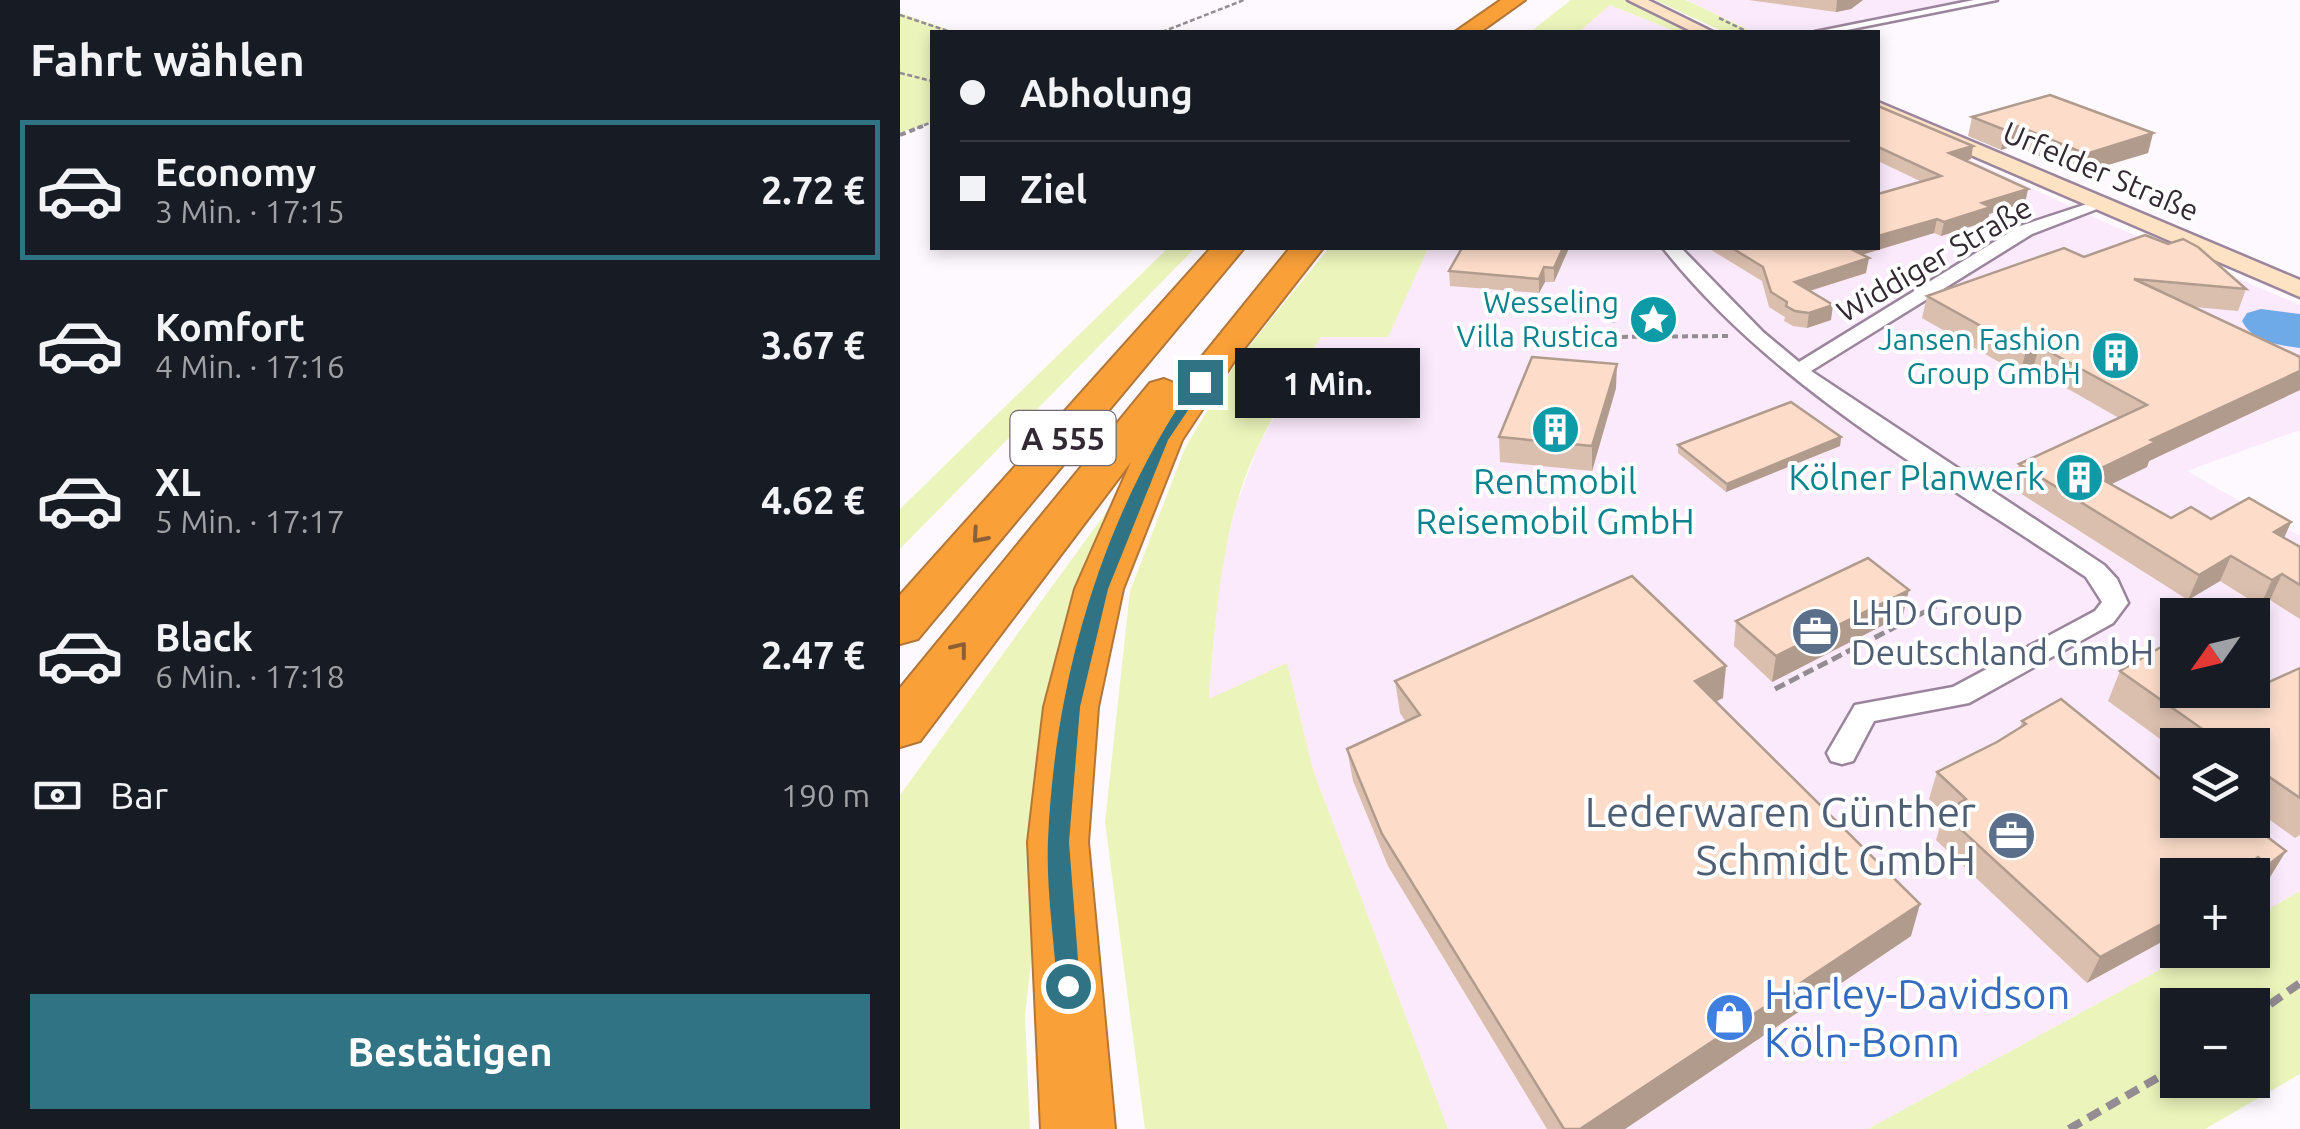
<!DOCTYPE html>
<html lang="de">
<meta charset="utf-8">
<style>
body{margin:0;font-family:Ubuntu,sans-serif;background:#242831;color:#f1f3f6;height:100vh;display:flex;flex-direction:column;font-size:38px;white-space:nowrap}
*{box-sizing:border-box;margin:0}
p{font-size:32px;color:#9ea1a6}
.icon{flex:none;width:55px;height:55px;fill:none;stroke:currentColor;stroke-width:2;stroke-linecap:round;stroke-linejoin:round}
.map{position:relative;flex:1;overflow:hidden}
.details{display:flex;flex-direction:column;background:#171b24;width:900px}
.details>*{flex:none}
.guide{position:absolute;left:30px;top:30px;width:950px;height:220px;border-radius:0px;box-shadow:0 5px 15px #0003;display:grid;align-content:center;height:220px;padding:0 30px;background:#171b24}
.needle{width:65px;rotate:236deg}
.fabs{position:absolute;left:1260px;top:598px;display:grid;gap:20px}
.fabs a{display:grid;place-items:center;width:110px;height:110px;border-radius:0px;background:#171b24;box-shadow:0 5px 15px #0003;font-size:50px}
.end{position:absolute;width:45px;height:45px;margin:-22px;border:12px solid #307384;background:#fff;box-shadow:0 0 0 5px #fff}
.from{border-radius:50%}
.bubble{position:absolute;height:70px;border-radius:0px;background:#171b24;box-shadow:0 5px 15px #0003;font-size:32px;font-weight:700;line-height:70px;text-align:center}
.guide b{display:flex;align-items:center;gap:35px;height:95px;font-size:38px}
.guide b+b{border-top:2px solid #363941}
.guide i{width:25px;height:25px;background:#f1f3f6}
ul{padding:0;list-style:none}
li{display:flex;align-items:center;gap:30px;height:140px;margin:0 20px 15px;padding:0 10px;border:5px solid transparent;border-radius:0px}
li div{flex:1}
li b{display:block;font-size:38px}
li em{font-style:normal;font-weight:700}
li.current{border-color:#307384}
li>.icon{width:90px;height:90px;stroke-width:1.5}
h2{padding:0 30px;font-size:45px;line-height:120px}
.pay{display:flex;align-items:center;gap:25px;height:110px;padding:0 30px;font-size:38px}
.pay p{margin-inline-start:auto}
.button{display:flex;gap:20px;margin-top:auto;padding:20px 30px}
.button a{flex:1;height:115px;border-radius:0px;background:#307384;color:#fff;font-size:40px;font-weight:700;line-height:115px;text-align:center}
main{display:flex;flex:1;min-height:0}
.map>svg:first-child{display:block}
.built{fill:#fbeafc;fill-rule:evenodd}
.green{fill:#ebf4bb;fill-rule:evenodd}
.water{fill:#6eaae7}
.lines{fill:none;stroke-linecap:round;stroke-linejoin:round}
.minor-casing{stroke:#9b859c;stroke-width:5}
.secondary-casing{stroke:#9b859c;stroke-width:5}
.motorway-casing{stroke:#b37637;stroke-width:4}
.path-far3{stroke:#938c93;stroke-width:2.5;stroke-dasharray:5 2.5;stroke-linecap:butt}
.path-far2{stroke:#938c93;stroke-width:4;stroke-dasharray:6 4;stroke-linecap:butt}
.path-far1{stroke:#938c93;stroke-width:5;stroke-dasharray:11 5;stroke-linecap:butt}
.path{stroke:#938c93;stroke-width:8;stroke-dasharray:14 8;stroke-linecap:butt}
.minor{fill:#fff;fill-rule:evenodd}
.secondary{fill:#fde2c4;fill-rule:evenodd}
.motorway{fill:#f9a039;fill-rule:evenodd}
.wall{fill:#dabeae}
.shaded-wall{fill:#b19b8d}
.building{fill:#fdddca;stroke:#b19b8d;stroke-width:2.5}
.oneway{stroke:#8c5f35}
.route{fill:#307384}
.labels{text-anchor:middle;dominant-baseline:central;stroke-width:8;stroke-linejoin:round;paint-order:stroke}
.far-street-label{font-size:30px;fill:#322932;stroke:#fff}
.far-culture-label{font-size:30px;fill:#0d838f;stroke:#fff;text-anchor:end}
.shield{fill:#fff;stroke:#706970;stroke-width:2.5}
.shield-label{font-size:32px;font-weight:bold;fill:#322932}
.culture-label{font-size:35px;fill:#0d838f;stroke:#fff;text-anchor:end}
.service-label{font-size:35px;fill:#4e5e75;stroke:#fff;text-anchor:start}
.near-service-label{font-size:42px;fill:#4e5e75;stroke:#fff;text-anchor:end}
.near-shop-label{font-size:42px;fill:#366cbe;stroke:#fff;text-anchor:start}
</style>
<main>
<section class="details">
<h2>Fahrt wählen</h2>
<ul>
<li class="current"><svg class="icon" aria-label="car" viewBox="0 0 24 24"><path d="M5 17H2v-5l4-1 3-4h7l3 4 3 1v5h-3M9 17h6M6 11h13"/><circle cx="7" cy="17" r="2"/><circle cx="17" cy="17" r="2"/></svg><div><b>Economy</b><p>3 Min. · 17:15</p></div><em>2.72 €</em></li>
<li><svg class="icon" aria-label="car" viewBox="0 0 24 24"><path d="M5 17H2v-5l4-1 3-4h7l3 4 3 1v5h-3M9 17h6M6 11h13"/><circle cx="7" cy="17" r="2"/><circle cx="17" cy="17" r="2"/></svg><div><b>Komfort</b><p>4 Min. · 17:16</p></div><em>3.67 €</em></li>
<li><svg class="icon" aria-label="car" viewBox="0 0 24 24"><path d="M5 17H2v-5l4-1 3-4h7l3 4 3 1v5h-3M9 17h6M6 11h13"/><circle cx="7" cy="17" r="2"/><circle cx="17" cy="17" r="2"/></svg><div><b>XL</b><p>5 Min. · 17:17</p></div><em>4.62 €</em></li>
<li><svg class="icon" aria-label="car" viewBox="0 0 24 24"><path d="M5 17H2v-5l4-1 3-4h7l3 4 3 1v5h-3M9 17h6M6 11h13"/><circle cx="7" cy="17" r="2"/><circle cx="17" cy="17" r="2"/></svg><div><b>Black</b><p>6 Min. · 17:18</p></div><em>2.47 €</em></li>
</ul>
<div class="pay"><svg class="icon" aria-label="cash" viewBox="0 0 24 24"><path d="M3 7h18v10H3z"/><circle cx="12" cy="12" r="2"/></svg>Bar<p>190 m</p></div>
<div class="button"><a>Bestätigen</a></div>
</section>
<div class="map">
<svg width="1400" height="1129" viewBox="0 0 1400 1129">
<rect width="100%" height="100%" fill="#fef9fe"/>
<!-- built -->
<g class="built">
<path d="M787,0H1073L905,32H853Z"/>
<path d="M710,5L777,32H679Z"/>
<path d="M978,117L1213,226L1400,305V430L1287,471L1400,536V891L1353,918L1352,875H1278V950H1296L968,1129H548L413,770L387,664L309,700L319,576L336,506L359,444L421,337L523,258L528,248H978ZM1278,615H1352V690H1278ZM1278,745H1352V820H1278Z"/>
</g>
<!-- green -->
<g class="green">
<path d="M671,0H727L796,32H777L710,5L679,32H630Z"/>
<path d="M755,0H786L853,32H824Z"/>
<path d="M0,13L55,32H32V121L0,133Z"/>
<path d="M268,248H295L0,549V509Z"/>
<path d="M429,248H528L488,337H421C400,372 377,407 359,444C321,524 316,612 309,699L387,663L413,770L548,1129H245L205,822L230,591L285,448L337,361Z"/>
<path d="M234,474L160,698L125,1016L130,1129H0V795Z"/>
<path d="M1400,891V1074L1305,1129H968L1296,950H1352L1353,918ZM1278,1005H1352V1080H1278Z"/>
</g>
<!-- water -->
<path class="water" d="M1361,309L1400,314V348C1378,345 1353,342 1342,321L1347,313Z"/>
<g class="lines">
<defs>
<g id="minor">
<path d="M1074,0H1097L937,32H915Z"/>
<path d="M1196,201L1210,204L1132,234L911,371L1204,565L1217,579L1228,603L1213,623L1069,703L974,721L953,761L942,764L931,761L927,753L955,705L1053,687L1195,611L1202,602L1186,577C1039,478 875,389 763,248H781L863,332L899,362L1120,226Z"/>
</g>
<g id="secondary">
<path d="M728,0H748L813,32H793Z"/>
<path d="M978,102L1400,280V297L978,115Z"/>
</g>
<g id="motorway">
<path d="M601,0H625L580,32H555Z"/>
<path d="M311,248H344L18,639L0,644V595Z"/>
<path d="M390,248H423L335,360L282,440L223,589L198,707L188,842L215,1129H141L128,842L144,707L175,589L231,462L20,741L0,747V688L250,383L264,379L279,385Z"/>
</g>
</defs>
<!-- minor casing -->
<use href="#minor" class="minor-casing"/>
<!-- secondary casing -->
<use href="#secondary" class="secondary-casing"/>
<!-- motorway casing -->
<use href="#motorway" class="motorway-casing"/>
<!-- path-far3 -->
<g class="path-far3">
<path d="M0,15L51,32"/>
<path d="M819,18L848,32"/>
<path d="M262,32L344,0"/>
<path d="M0,73L32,81"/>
<path d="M17,128L32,122"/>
</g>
<!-- path-far2 -->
<g class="path-far2">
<path d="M0,135L23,126"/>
<path d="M713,307L712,337L828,336"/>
</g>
<!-- path-far1 -->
<path class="path-far1" d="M875,689L1036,606"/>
<!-- path -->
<g class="path">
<path d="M1352,1017L1400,983"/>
<path d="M1169,1129L1278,1066"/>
</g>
<!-- minor -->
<use href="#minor" class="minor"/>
<!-- secondary -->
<use href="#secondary" class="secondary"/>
<!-- motorway -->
<use href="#motorway" class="motorway"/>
</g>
<!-- wall -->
<g class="wall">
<path d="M848,0H963L951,9L936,12Z"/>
<path d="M978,106L1073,146L1071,159L1065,161L1128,189L1125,203L1089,214L1088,221L1041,236L1034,233L962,255L966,273L910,291L931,320L907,328L893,326L884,321L885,317L869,307L862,281L808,248H978L979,195L1022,182L978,161Z"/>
<path d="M1072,117L1253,133L1248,153L1181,173L1114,146L1101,150L1068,136Z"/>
<path d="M562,248H669L654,282H645L639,293L550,286L549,271Z"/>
<path d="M1184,257L1346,289L1338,311L1294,307L1400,357V390L1249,461L1247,467L1211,484L1271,518L1391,522L1384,538L1400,547V619L1370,600L1360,606L1320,581L1288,600L1112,488L1119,464L1219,418L1133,369L1120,374L1022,318L1027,296Z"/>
<path d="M716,388L692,471L600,462L599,437Z"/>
<path d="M941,437L940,446L826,492L778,453V445Z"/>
<path d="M1003,615L872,682L834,646L836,621Z"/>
<path d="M1400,668V835L1395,838L1352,807V745H1278V752L1208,701L1220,671L1278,690L1367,683Z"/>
<path d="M495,681L823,698L815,702L1011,936L725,1129H647L488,866L453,781L447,749L506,722L500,713Z"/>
<path d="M1122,721L1270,787L1386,851L1370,877L1352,891V875H1278L1187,983L1036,840L1044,813L1029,799L1037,772L1097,742L1120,728Z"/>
</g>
<!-- shaded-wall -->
<g class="shaded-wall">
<path d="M937,0H963L951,9L936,12Z"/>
<path d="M1118,126L1114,146L1101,150L1105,130Z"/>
<path d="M1253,133L1248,153L1181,173L1186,154Z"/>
<path d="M1073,146L1071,159L1047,166L1049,153Z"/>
<path d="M1128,189L1125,203L1089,214L1088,221L1041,236L1044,222L1082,203Z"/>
<path d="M1037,219L1034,233L944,260L945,248H978V236Z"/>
<path d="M663,248H669L654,282V268Z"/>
<path d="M969,258L966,273L893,296L895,282Z"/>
<path d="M644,267L645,282L639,293V279Z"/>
<path d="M933,305L931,320L907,328L909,313Z"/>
<path d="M1139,346L1133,369L1120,374L1126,351Z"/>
<path d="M717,364L716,388L692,471V446Z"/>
<path d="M1400,371V390L1249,461L1247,467L1183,498L1191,473L1251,440Z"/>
<path d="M941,437L940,446L826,492L827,484Z"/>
<path d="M1391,522L1380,547L1374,532Z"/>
<path d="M1331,556L1320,581L1288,600L1299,575Z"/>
<path d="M1382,574L1370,600L1360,606L1372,580Z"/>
<path d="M1009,590L1003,615L872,682L876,656Z"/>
<path d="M826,666L823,698L792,713L795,681Z"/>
<path d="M1386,851L1370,877L1352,891L1368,865Z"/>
<path d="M1358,857L1348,875H1335Z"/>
<path d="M1020,904L1011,936L725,1129H680Z"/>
<path d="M1278,915V933L1187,983L1200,957Z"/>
</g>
<!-- building -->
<g class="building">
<path d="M1150,95L1253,133L1186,154L1118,126L1105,130L1072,117Z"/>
<path d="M978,106L1073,146L1049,153L1128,189L1082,203L1091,207L1044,222L1037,219L978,236V194L1041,176L978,147Z"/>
<path d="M1245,235L1268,244L1283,239L1298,247L1346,289L1234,279L1400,357V371L1251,440L1256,442L1191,473L1271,518L1291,507L1311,519L1349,498L1391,522L1374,532L1400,547V585L1382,574L1372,580L1331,556L1299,575L1119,464L1247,405L1139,346L1126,351L1027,296L1164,248L1184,257Z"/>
<path d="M562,248H663L654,268L644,267L639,279L549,271Z"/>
<path d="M832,248H949L969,258L895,282L933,305L909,313L895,311L886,306L887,302L871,292L863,267Z"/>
<path d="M632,357L717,364L692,446L599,437Z"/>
<path d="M891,402L941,437L827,484L778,445Z"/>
<path d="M968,558L1009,590L876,656L836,621Z"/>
<path d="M732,576L826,666L795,681L1020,904L680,1129H664L482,834L447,749L520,715L495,681Z"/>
<path d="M1268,643L1278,649V690H1352V678L1367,683L1400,668V798L1352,765V745H1325L1220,671Z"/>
<path d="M1161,699L1270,787L1278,782V820H1345L1386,851L1368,865L1358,857L1335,875H1278V915L1200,957L1043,813L1066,799L1037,772L1097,742L1126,724L1122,721Z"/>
</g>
<!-- one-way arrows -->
<defs><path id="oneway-chevron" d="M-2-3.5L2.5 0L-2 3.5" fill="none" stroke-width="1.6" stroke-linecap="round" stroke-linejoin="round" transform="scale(2.5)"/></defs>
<g class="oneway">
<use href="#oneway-chevron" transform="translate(79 536) rotate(131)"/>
<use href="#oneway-chevron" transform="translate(60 649) rotate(-52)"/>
</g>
<!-- route -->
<path class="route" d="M300,379L307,382L268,440L208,589L180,707L169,842L180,986L177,993L168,996L160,993L157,986C154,938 146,888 148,840C155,677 203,514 296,380Z"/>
<!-- icons -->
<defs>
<symbol id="sight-disc" viewBox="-11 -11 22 22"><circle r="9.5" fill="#0f9aa8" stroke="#fff"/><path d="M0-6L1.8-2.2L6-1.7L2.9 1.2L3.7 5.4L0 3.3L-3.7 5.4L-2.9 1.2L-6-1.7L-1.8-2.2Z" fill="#fff"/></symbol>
<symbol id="building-disc" viewBox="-11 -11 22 22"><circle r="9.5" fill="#0f9aa8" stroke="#fff"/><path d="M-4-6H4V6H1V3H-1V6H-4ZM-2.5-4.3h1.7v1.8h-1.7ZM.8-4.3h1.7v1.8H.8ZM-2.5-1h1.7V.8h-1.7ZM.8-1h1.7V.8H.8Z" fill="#fff"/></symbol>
<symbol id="office-disc" viewBox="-11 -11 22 22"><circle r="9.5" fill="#5c6f8a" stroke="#fff"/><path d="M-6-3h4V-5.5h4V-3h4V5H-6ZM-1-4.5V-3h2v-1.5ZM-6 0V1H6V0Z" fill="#fff"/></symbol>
<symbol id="shop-disc" viewBox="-11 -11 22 22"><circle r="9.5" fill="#3f7fe0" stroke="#fff"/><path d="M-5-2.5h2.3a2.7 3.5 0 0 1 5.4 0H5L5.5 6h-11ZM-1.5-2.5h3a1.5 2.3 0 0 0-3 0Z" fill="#fff"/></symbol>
</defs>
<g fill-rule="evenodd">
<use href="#sight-disc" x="726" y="292" width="55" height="55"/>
<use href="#building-disc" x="1188" y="328" width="55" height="55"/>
<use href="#building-disc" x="628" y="402" width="55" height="55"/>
<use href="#building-disc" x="1152" y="450" width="55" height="55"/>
<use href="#office-disc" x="888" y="604" width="55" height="55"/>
<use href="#office-disc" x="1084" y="808" width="55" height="55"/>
<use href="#shop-disc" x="802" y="990" width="55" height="55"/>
</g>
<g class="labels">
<!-- far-street labels -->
<g class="far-street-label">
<text transform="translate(1201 171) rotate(23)">Urfelder Straße</text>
<text transform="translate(1034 259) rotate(-30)">Widdiger Straße</text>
</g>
<!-- far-culture labels -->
<g class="far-culture-label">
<text x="719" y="302">Wesseling<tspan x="719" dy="34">Villa Rustica</tspan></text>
<text x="1181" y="339">Jansen Fashion<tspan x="1181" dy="34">Group GmbH</tspan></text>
</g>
<!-- shield labels -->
<rect class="shield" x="110.5" y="411" width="105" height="54" rx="8"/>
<g class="shield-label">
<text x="163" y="438">A 555</text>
</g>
<!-- culture labels -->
<g class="culture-label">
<text x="1145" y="477">Kölner Planwerk</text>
<text x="655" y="481" text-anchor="middle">Rentmobil<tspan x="655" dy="40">Reisemobil GmbH</tspan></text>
</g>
<!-- service labels -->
<g class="service-label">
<text x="951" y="612">LHD Group<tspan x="951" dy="40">Deutschland GmbH</tspan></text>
</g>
<!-- near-service labels -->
<g class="near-service-label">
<text x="1076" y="811">Lederwaren Günther<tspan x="1076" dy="48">Schmidt GmbH</tspan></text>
</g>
<!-- near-shop labels -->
<g class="near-shop-label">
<text x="864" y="993">Harley-Davidson<tspan x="864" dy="48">Köln-Bonn</tspan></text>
</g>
</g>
</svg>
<div class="fabs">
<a><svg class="needle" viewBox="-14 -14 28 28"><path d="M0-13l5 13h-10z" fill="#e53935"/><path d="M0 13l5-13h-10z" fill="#9ea1a6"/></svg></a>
<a><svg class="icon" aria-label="layers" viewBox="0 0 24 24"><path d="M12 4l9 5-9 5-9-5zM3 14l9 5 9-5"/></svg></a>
<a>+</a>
<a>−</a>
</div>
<i class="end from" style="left:168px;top:986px"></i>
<i class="end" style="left:300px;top:382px"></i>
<div class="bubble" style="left:335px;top:348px;width:185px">1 Min.</div>
<div class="guide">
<b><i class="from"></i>Abholung</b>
<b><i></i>Ziel</b>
</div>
</div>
</main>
